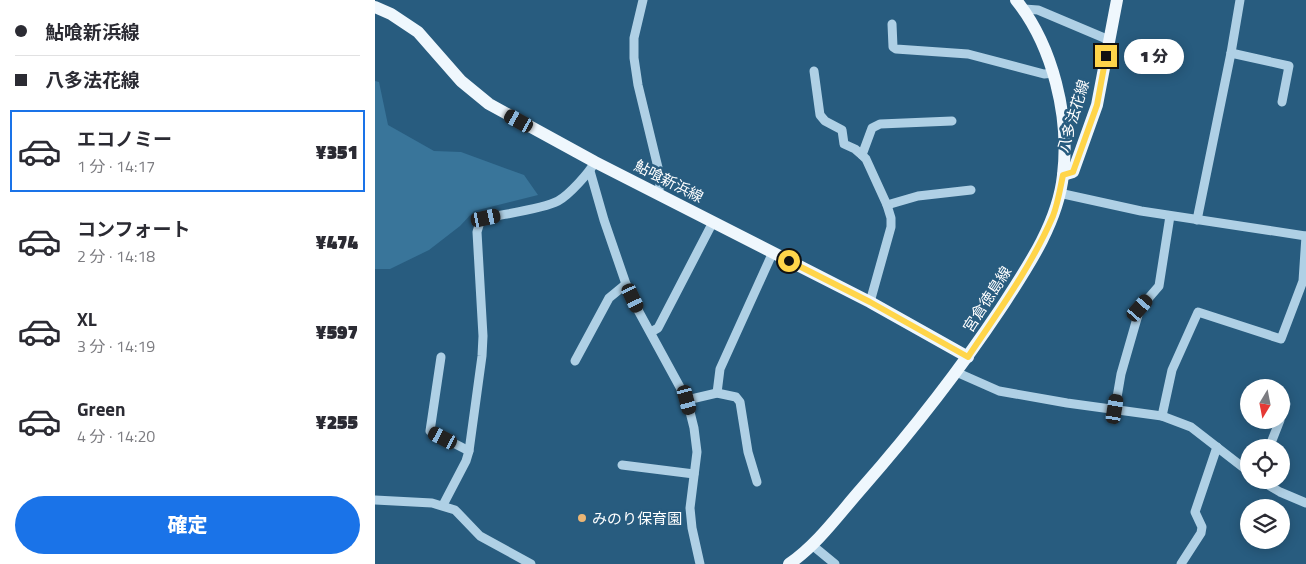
<!DOCTYPE html>
<html lang="ja">
<meta charset="utf-8">
<style>
body{margin:0;font-family:"Titillium Web","Noto Sans JP",sans-serif;background:#f7f7f7;color:#2b2b33;height:100vh;display:flex;flex-direction:column;font-size:19px;white-space:nowrap}
*{box-sizing:border-box;margin:0}
p{font-size:16px;color:#7c7c81}
.icon{flex:none;width:28px;height:28px;fill:none;stroke:currentColor;stroke-width:2;stroke-linecap:round;stroke-linejoin:round}
.map{position:relative;flex:1;overflow:hidden}
.sheet{display:flex;flex-direction:column;background:#fff;width:375px}
.sheet>*{flex:none}
.hud{display:grid;align-content:center;height:110px;padding:0 15px;background:#fff}
.needle{width:32px;rotate:190deg}
.fabs{position:absolute;left:865px;top:379px;display:grid;gap:10px}
.fabs a{display:grid;place-items:center;width:50px;height:50px;border-radius:50%;background:#fff;box-shadow:0 2px 12px #0003;font-size:25px}
.end{position:absolute;width:22px;height:22px;margin:-11px;border:6px solid #ffd54a;background:#111;box-shadow:0 0 0 2px #111}
.from{border-radius:50%}
.bubble{position:absolute;height:35px;border-radius:18px;background:#fff;box-shadow:0 2px 12px #0003;font-size:16px;font-weight:800;line-height:35px;text-align:center}
.car{position:absolute;width:15px;height:30px;margin:-15px -8px;border-radius:6px;box-shadow:0 0 4px 1px #0007;background:linear-gradient(#222 24%,#8ab4d8 0 40%,#222 0 76%,#8ab4d8 0 86%,#222 0)}
.hud b{display:flex;align-items:center;gap:18px;height:48px;font-size:19px}
.hud b+b{border-top:1px solid #e1e1e2}
.hud i{width:12px;height:12px;background:#2b2b33}
ul{padding:0;list-style:none}
li{display:flex;align-items:center;gap:15px;height:82px;margin:0 10px 8px;padding:0 5px;border:2px solid transparent;border-radius:0px}
li div{flex:1}
li b{display:block;font-size:19px}
li em{font-style:normal;font-weight:800}
li.active{border-color:#1a73e8}
li>.icon{width:45px;height:45px;stroke-width:1.5}
.cta{display:flex;gap:10px;margin-top:auto;padding:10px 15px}
.cta a{flex:1;height:58px;border-radius:30px;background:#1a73e8;color:#fff;font-size:20px;font-weight:800;line-height:58px;text-align:center}
main{display:flex;flex:1;min-height:0}
.map>svg:first-child{display:block}
.green{fill:#39759a}
.lines{fill:none;stroke-linecap:round;stroke-linejoin:round}
.minor{stroke:#afd0e5;stroke-width:9}
.major{stroke:#eff7fd;stroke-width:12}
.route{stroke:#ffd54a;stroke-width:6}
.poi-dot{fill:#ecb675;stroke:#285c7f;stroke-width:2}
.labels{text-anchor:middle;dominant-baseline:central;stroke-width:5;stroke-linejoin:round;paint-order:stroke}
.street-label{font-size:15px;fill:#fff;stroke:#285c7f}
.poi-label{font-size:15px;fill:#fff;stroke:#285c7f;text-anchor:start}
</style>
<main>
<section class="sheet">
<div class="hud">
<b><i class="from"></i>鮎喰新浜線</b>
<b><i></i>八多法花線</b>
</div>
<ul>
<li class="active"><svg class="icon" aria-label="car" viewBox="0 0 24 24"><path d="M5 17H2v-5l4-1 3-4h7l3 4 3 1v5h-3M9 17h6M6 11h13"/><circle cx="7" cy="17" r="2"/><circle cx="17" cy="17" r="2"/></svg><div><b>エコノミー</b><p>1 分 · 14:17</p></div><em>¥351</em></li>
<li><svg class="icon" aria-label="car" viewBox="0 0 24 24"><path d="M5 17H2v-5l4-1 3-4h7l3 4 3 1v5h-3M9 17h6M6 11h13"/><circle cx="7" cy="17" r="2"/><circle cx="17" cy="17" r="2"/></svg><div><b>コンフォート</b><p>2 分 · 14:18</p></div><em>¥474</em></li>
<li><svg class="icon" aria-label="car" viewBox="0 0 24 24"><path d="M5 17H2v-5l4-1 3-4h7l3 4 3 1v5h-3M9 17h6M6 11h13"/><circle cx="7" cy="17" r="2"/><circle cx="17" cy="17" r="2"/></svg><div><b>XL</b><p>3 分 · 14:19</p></div><em>¥597</em></li>
<li><svg class="icon" aria-label="car" viewBox="0 0 24 24"><path d="M5 17H2v-5l4-1 3-4h7l3 4 3 1v5h-3M9 17h6M6 11h13"/><circle cx="7" cy="17" r="2"/><circle cx="17" cy="17" r="2"/></svg><div><b>Green</b><p>4 分 · 14:20</p></div><em>¥255</em></li>
</ul>
<div class="cta"><a>確定</a></div>
</section>
<div class="map">
<svg width="931" height="564" viewBox="0 0 931 564">
<rect width="100%" height="100%" fill="#285c7f"/>
<!-- green -->
<path class="green" d="M0,81L4,82L13,125L59,151L86,152L149,175L163,195L99,211L85,226L54,250L15,269H0Z"/>
<g class="lines">
<!-- minor -->
<g class="minor">
<path d="M268,0L259,38V58L263,85L286,180L283,194"/>
<path d="M649,9L663,10L734,40"/>
<path d="M517,24L518,47L521,49L593,54L669,74L679,73"/>
<path d="M856,53L914,66L907,102"/>
<path d="M439,71L445,115L450,121L467,130L469,144L480,149L487,155"/>
<path d="M215,171L229,220L251,284L264,312L312,400L319,428L322,452L315,508L317,528L325,564"/>
<path d="M684,193L766,211L931,236"/>
<path d="M512,205L491,159L487,155L497,128L505,124L577,121"/>
<path d="M822,220L856,53L865,0"/>
<path d="M495,302L516,227V218L512,205L543,196L596,190"/>
<path d="M276,332L283,328L338,222"/>
<path d="M66,357L55,431L94,451"/>
<path d="M200,361L234,298L251,284"/>
<path d="M581,372L624,391L692,403L787,416L816,427L874,472"/>
<path d="M342,393L345,369L398,252"/>
<path d="M312,400L342,393L361,397L365,402L373,452L382,482"/>
<path d="M740,409L746,374L765,308L784,286L795,216"/>
<path d="M787,416L797,370L823,312L906,339L928,281L931,236"/>
<path d="M906,416L911,404"/>
<path d="M894,448L905,420"/>
<path d="M247,465L319,474"/>
<path d="M885,480L905,492L931,503"/>
<path d="M0,500L57,503L80,510L105,536L156,564"/>
<path d="M68,505L91,461L94,451L107,356L108,336L102,232L105,222L111,218C129,214 168,209 183,201C194,195 214,173 220,162"/>
<path d="M437,545L460,564"/>
<path d="M806,564L826,533L827,527L820,512L842,447"/>
</g>
<!-- major -->
<g class="major">
<path d="M0,7L16,14L43,32L86,81L114,104L220,162L495,302L593,357"/>
<path d="M688,175L698,172L722,105L742,0"/>
<path d="M414,564C443,544 464,514 487,488C537,431 584,371 626,308C652,268 683,223 688,175C695,117 678,46 641,0"/>
</g>
</g>
<g class="lines">
<!-- route -->
<path class="route" d="M414,261L495,302L593,357C623,312 656,267 678,216C683,203 685,189 688,175L698,172L722,105L731,56"/>
</g>
<!-- markers -->
<circle class="poi-dot" cx="207" cy="518" r="5"/>
<g class="labels">
<!-- street labels -->
<g class="street-label">
<text transform="translate(698 116) rotate(-73)">八多法花線</text>
<text transform="translate(294 181) rotate(27)">鮎喰新浜線</text>
<text transform="translate(612 299) rotate(-57)">宮倉徳島線</text>
</g>
<!-- poi labels -->
<g class="poi-label">
<text x="217" y="518">みのり保育園</text>
</g>
</g>
</svg>
<div class="fabs">
<a><svg class="needle" viewBox="-14 -14 28 28"><path d="M0-13l5 13h-10z" fill="#e53935"/><path d="M0 13l5-13h-10z" fill="#7c7c81"/></svg></a>
<a><svg class="icon" aria-label="locate" viewBox="0 0 24 24"><circle cx="12" cy="12" r="6"/><path d="M12 2v4M12 18v4M2 12h4M18 12h4"/></svg></a>
<a><svg class="icon" aria-label="layers" viewBox="0 0 24 24"><path d="M12 4l9 5-9 5-9-5zM3 14l9 5 9-5"/></svg></a>
</div>
<i class="end from" style="left:414px;top:261px"></i>
<i class="end" style="left:731px;top:56px"></i>
<div class="bubble" style="left:749px;top:39px;width:60px">1 分</div>
<i class="car" style="left:144px;top:121px;rotate:299deg"></i>
<i class="car" style="left:111px;top:218px;rotate:78deg"></i>
<i class="car" style="left:258px;top:298px;rotate:155deg"></i>
<i class="car" style="left:765px;top:308px;rotate:41deg"></i>
<i class="car" style="left:312px;top:400px;rotate:165deg"></i>
<i class="car" style="left:740px;top:409px;rotate:9deg"></i>
<i class="car" style="left:68px;top:438px;rotate:297deg"></i>
</div>
</main>
